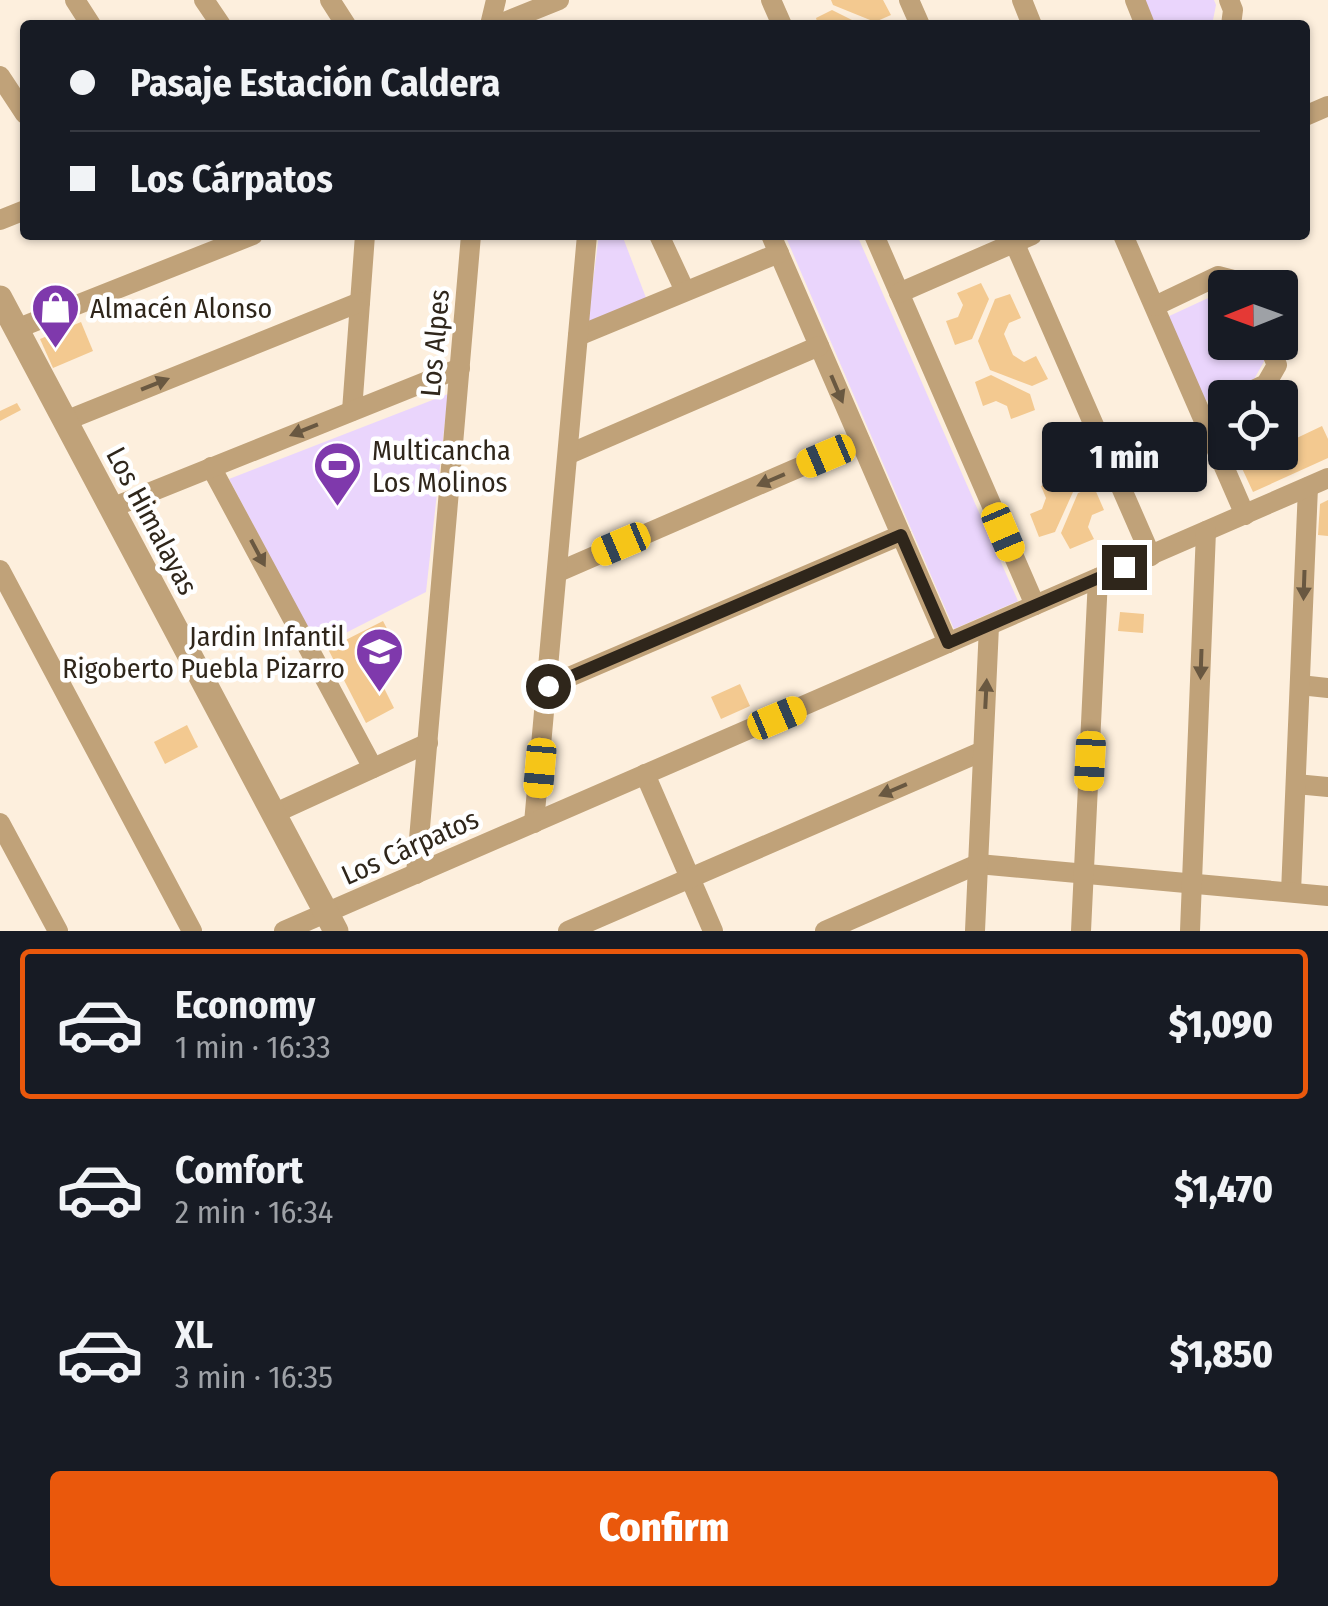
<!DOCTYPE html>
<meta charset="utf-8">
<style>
body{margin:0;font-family:"Fira Sans Condensed",sans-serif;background:#20242c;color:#f1f3f6;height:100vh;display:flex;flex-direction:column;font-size:38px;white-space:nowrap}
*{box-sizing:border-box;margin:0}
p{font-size:32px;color:#9ea1a6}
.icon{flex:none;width:55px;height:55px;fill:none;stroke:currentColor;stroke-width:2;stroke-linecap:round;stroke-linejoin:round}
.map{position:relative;height:931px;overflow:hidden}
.side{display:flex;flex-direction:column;background:#171b24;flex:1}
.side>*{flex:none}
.top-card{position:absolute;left:20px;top:20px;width:1290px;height:220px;border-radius:10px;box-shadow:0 2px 8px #0004;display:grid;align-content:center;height:220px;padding:0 50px;background:#171b24}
.needle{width:65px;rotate:269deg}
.buttons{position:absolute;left:1208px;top:270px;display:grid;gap:20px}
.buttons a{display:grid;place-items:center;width:90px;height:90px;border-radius:10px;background:#171b24;box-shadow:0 2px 8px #0004;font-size:50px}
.end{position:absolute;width:45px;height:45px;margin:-22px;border:12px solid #2f261b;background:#fff;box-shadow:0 0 0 5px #fff}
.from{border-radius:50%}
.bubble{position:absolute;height:70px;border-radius:10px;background:#171b24;box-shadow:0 2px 8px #0004;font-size:32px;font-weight:800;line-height:70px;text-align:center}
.car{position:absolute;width:30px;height:60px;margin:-30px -15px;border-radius:12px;box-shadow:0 0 8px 2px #0007;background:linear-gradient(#f5c518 24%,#345 0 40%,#f5c518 0 76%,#345 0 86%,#f5c518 0)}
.top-card b{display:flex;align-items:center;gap:35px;height:95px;font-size:38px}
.top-card b+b{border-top:2px solid #363941}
.top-card i{width:25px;height:25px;background:#f1f3f6}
ul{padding:18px 0 0;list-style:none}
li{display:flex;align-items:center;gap:30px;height:150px;margin:0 20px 15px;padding:0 30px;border:5px solid transparent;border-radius:10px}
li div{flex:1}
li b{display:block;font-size:38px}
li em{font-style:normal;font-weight:800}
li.on{border-color:#ea580c}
li>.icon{width:90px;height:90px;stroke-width:1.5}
.primary-button{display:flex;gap:20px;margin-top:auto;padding:20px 50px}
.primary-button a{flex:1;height:115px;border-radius:10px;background:#ea580c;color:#fff;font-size:40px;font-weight:800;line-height:115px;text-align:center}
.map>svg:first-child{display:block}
.green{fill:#ead5fc}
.building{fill:#f3c990}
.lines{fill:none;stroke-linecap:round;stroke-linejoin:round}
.minor{stroke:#c0a279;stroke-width:20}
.tertiary{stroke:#c0a279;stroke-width:25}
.oneway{fill:#695841}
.route{stroke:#2f261b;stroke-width:12}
.labels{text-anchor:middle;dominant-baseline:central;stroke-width:9;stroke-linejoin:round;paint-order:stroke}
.poi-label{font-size:28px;fill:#2f261b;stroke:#fff;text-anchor:start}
.street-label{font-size:28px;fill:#2f261b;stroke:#fff}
</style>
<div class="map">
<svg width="1328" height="931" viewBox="0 0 1328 931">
<rect width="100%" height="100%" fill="#fdefdd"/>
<!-- green -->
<g class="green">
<path d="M1145,0H1214L1216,5L1212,25H1155Z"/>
<path d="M599,235H622L648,303L587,326Z"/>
<path d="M785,235H857L1018,601L954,629Z"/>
<path d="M1219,293L1225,294V342L1260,343L1266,358L1253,381L1201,403L1165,318Z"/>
<path d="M448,394L426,592L318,647L229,479Z"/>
</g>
<!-- building -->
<g class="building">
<path d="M831,0H883L891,15L875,22L833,5Z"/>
<path d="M832,10L862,25H818L816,18Z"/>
<path d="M981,283L989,299L972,339L955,345L946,321L958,317L963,305L957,293Z"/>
<path d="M1010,294L1021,318L1009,323L1004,334L1013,355L1024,362L1036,356L1048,379L1032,386L990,370L978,341L995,299Z"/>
<path d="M81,322L93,351L53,368L40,339Z"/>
<path d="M991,375L1030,394L1035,410L1011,419L1007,406L996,401L983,406L975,382Z"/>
<path d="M17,403L21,410L0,421V411Z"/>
<path d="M1322,426L1328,439V458L1253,492L1240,464L1266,452H1280V446Z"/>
<path d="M1065,476L1073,492L1055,532L1039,537L1030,514L1042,509L1046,498L1041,486Z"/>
<path d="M1094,487L1104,510L1092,515L1088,527L1094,539L1070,549L1061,533L1078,493Z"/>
<path d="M1328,500V536L1318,535L1320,504Z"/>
<path d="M1120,612L1144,614L1143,633L1118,631Z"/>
<path d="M383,621L398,650L385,657L389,666L376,672L394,708L366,723L328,649Z"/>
<path d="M740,684L750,706L721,719L711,697Z"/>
<path d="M187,725L198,747L165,764L154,742Z"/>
</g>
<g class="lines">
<!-- minor -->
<g class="minor">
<path d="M75,0L91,25"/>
<path d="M204,0L221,25"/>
<path d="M330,0L346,25"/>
<path d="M771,0L782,25"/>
<path d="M909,0L920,25"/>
<path d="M1022,0L1032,25"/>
<path d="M1135,0L1145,25"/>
<path d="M1229,0L1233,10L1231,25"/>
<path d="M490,25L496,0"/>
<path d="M497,25L559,0"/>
<path d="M0,76L25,114"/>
<path d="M1305,116L1328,106"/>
<path d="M0,220L25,210"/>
<path d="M659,235L685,291"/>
<path d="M771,235L948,643"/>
<path d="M874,235L1035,605"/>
<path d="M1011,235L1151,556"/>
<path d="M1123,235L1245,515"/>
<path d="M899,293L1032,235"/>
<path d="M1155,306L1218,276L1241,282L1244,288"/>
<path d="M16,329L253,235"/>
<path d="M578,336L779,253"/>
<path d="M1236,398L1266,384L1277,365L1267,342"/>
<path d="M352,411L365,235"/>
<path d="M65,421L360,302"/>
<path d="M569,454L819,346"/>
<path d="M211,467L373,768"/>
<path d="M111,508L460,368"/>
<path d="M0,570L192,931"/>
<path d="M558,572L860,441"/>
<path d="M1300,685L1328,688"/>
<path d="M548,686L901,535"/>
<path d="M645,774L713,931"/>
<path d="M1296,784L1328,787"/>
<path d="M273,814L428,743"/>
<path d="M0,823L58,931"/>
<path d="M534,823L587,235"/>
<path d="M416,874L471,235"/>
<path d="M1291,892L1308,487"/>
<path d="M284,931L1328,478"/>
<path d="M568,931L983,751"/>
<path d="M825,931L978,864L1328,896"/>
<path d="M975,931L989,626"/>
<path d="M1081,931L1098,578"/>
<path d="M1190,931L1206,531"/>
</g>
<!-- tertiary -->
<path class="tertiary" d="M0,298L336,931"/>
</g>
<!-- one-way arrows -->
<defs><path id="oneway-solid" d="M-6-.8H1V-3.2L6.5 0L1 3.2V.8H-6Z" transform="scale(2.5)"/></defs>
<g class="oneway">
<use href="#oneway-solid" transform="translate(155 384) rotate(-22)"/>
<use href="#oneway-solid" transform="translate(837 389) rotate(67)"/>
<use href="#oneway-solid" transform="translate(304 430) rotate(158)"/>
<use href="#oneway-solid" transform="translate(771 480) rotate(157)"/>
<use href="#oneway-solid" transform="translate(258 553) rotate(62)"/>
<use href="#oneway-solid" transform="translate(1304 585) rotate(92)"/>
<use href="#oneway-solid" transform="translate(1201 664) rotate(92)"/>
<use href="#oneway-solid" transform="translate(986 694) rotate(-87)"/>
<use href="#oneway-solid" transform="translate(893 790) rotate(157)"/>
</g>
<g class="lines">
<!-- route -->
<path class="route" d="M548,686L901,535L948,643L1124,567"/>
</g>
<!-- icons -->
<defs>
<symbol id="shop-pin" viewBox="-11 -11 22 30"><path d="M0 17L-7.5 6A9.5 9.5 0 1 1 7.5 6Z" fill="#7f39ac" stroke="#fff"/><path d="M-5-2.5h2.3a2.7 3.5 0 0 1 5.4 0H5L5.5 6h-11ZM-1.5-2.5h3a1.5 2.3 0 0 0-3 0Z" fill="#fff"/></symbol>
<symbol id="stadium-pin" viewBox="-11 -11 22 30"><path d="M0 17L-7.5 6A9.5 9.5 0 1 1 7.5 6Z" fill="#7f39ac" stroke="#fff"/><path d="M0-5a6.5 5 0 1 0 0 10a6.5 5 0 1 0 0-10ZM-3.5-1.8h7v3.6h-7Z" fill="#fff"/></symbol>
<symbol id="school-pin" viewBox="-11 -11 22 30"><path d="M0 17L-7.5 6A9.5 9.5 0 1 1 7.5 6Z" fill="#7f39ac" stroke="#fff"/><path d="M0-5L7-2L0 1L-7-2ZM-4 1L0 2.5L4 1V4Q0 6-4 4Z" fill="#fff"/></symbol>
</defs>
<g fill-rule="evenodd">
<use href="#shop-pin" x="28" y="280" width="55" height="75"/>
<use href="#stadium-pin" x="310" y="438" width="55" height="75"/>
<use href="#school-pin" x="352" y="624" width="55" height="75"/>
</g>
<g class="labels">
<!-- poi labels -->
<g class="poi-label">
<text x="90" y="308">Almacén Alonso</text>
<text x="372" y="450">Multicancha<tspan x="372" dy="32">Los Molinos</tspan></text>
<text x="345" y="636" text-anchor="end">Jardin Infantil<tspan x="345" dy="32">Rigoberto Puebla Pizarro</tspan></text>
</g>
<!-- street labels -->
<g class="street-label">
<text transform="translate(435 343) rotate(-85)">Los Alpes</text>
<text transform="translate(152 521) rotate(62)">Los Himalayas</text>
<text transform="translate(410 847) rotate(-24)">Los Cárpatos</text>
</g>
</g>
</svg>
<div class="buttons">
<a><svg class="needle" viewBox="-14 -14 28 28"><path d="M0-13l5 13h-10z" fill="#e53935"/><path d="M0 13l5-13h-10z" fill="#9ea1a6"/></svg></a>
<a><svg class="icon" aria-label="locate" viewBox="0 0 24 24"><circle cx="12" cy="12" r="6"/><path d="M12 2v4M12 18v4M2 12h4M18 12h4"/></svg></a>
</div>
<i class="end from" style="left:548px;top:686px"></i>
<i class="end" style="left:1124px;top:567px"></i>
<div class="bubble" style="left:1042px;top:422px;width:165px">1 min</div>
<i class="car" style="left:826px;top:456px;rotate:247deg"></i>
<i class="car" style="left:1003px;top:532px;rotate:157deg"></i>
<i class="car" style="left:621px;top:544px;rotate:247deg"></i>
<i class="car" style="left:777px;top:718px;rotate:67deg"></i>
<i class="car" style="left:1090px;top:761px;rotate:183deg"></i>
<i class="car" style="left:540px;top:768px;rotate:185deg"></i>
<div class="top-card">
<b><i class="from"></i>Pasaje Estación Caldera</b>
<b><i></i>Los Cárpatos</b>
</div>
</div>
<section class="side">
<ul>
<li class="on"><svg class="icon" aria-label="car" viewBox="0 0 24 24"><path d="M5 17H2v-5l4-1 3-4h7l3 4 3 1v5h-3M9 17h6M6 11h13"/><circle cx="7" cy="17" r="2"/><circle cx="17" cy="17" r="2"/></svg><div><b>Economy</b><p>1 min · 16:33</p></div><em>$1,090</em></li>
<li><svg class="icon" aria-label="car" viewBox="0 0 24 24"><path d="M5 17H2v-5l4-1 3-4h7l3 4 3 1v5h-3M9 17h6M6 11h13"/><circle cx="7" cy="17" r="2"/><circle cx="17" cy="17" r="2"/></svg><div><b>Comfort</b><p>2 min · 16:34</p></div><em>$1,470</em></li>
<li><svg class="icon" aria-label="car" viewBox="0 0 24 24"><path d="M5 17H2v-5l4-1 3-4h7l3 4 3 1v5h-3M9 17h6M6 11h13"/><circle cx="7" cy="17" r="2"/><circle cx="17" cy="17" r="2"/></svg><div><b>XL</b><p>3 min · 16:35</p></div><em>$1,850</em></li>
</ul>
<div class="primary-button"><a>Confirm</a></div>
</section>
